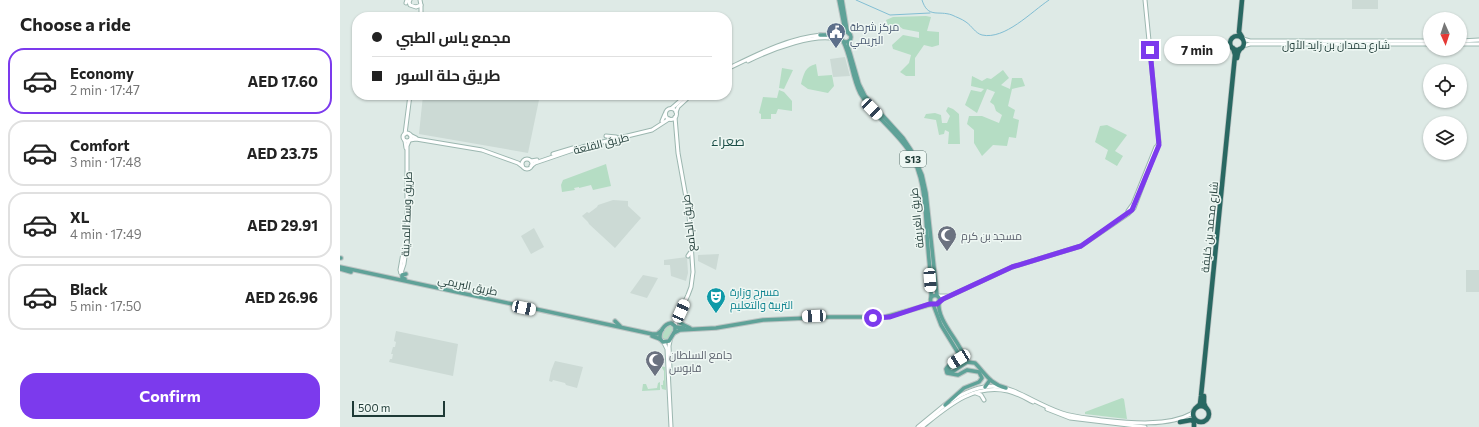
<!DOCTYPE html>
<meta charset="utf-8">
<style>
body{margin:0;font-family:Commissioner,Cairo,sans-serif;background:#f6f6f6;color:#222;height:100vh;display:flex;flex-direction:column;font-size:15px;white-space:nowrap}
*{box-sizing:border-box;margin:0}
p{font-size:13px;color:#767676}
.icon{flex:none;width:22px;height:22px;fill:none;stroke:currentColor;stroke-width:2;stroke-linecap:round;stroke-linejoin:round}
.map{position:relative;flex:1;overflow:hidden}
.side{display:flex;flex-direction:column;background:#fff;width:340px}
.side>*{flex:none}
.top-card{position:absolute;left:12px;top:12px;width:380px;height:88px;border-radius:16px;box-shadow:0 1px 3px #0004;display:grid;align-content:center;height:88px;padding:0 20px;background:#fff}
.needle{width:26px;rotate:177deg}
.fabs{position:absolute;left:1083px;top:12px;display:grid;gap:8px}
.fabs a{display:grid;place-items:center;width:44px;height:44px;border-radius:50%;background:#fff;box-shadow:0 1px 3px #0004;font-size:20px}
.scale{position:absolute;left:12px;bottom:10px;width:93px;box-sizing:border-box;padding-left:4px;border:2px solid #1e3a36;border-top:0;font-size:11px;line-height:14px;white-space:nowrap;color:#1e3a36;-webkit-text-stroke:3px #eef7f3;paint-order:stroke}
.end{position:absolute;width:18px;height:18px;margin:-9px;border:5px solid #7c3aed;background:#fff;box-shadow:0 0 0 2px #fff}
.from{border-radius:50%}
.bubble{position:absolute;height:28px;border-radius:14px;background:#fff;box-shadow:0 1px 3px #0004;font-size:13px;font-weight:700;line-height:28px;text-align:center}
.car{position:absolute;width:12px;height:24px;margin:-12px -6px;border-radius:5px;box-shadow:0 0 3px 1px #0007;background:linear-gradient(#fff 24%,#345 0 40%,#fff 0 76%,#345 0 86%,#fff 0)}
.top-card b{display:flex;align-items:center;gap:14px;height:38px;font-size:15px}
.top-card b+b{border-top:1px solid #e0e0e0}
.top-card i{width:10px;height:10px;background:#222}
ul{padding:0;list-style:none}
li{display:flex;align-items:center;gap:12px;height:66px;margin:0 8px 6px;padding:0 12px;border:2px solid #e0e0e0;border-radius:16px}
li div{flex:1}
li b{display:block;font-size:15px}
li em{font-style:normal;font-weight:700}
li.current{border-color:#7c3aed}
li>.icon{width:36px;height:36px;stroke-width:1.5}
h2{padding:0 20px;font-size:18px;line-height:48px}
.cta{display:flex;gap:8px;margin-top:auto;padding:8px 20px}
.cta a{flex:1;height:46px;border-radius:16px;background:#7c3aed;color:#fff;font-size:16px;font-weight:700;line-height:46px;text-align:center}
main{display:flex;flex:1;min-height:0}
.map>svg:first-child{display:block}
.built{fill:#ccdad5}
.green{fill:#b5ddc4}
.lines{fill:none;stroke-linecap:round;stroke-linejoin:round}
.stream{stroke:#82bed3;stroke-width:1}
.secondary-casing{stroke:#9cb7b0;stroke-width:5}
.primary-casing{stroke:#bcc4c3;stroke-width:5.5}
.highway-casing{stroke:#bcc4c3;stroke-width:6}
.secondary{stroke:#fff;stroke-width:3}
.primary{stroke:#5fa298;stroke-width:3.5}
.highway{stroke:#296862;stroke-width:4.5}
.route{stroke:#7c3aed;stroke-width:5}
.labels{text-anchor:middle;dominant-baseline:central;stroke-width:3;stroke-linejoin:round;paint-order:stroke}
.shield{fill:#eef7f3;stroke:#5c736f;stroke-width:1}
.shield-label{font-size:10px;font-weight:bold;fill:#1e3a36}
.service-label{font-size:11px;fill:#4e5e75;stroke:#eef7f3;text-anchor:start}
.street-label{font-size:11px;fill:#1e3a36;stroke:#eef7f3}
.worship-label{font-size:11px;fill:#5b616d;stroke:#eef7f3;text-anchor:start}
.culture-label{font-size:11px;fill:#0d838f;stroke:#eef7f3;text-anchor:start}
.quarter-label{font-size:13px;fill:#1a4d46;stroke:#eef7f3}
</style>
<main>
<section class="side">
<h2>Choose a ride</h2>
<ul>
<li class="current"><svg class="icon" aria-label="car" viewBox="0 0 24 24"><path d="M5 17H2v-5l4-1 3-4h7l3 4 3 1v5h-3M9 17h6M6 11h13"/><circle cx="7" cy="17" r="2"/><circle cx="17" cy="17" r="2"/></svg><div><b>Economy</b><p>2 min · 17:47</p></div><em>AED 17.60</em></li>
<li><svg class="icon" aria-label="car" viewBox="0 0 24 24"><path d="M5 17H2v-5l4-1 3-4h7l3 4 3 1v5h-3M9 17h6M6 11h13"/><circle cx="7" cy="17" r="2"/><circle cx="17" cy="17" r="2"/></svg><div><b>Comfort</b><p>3 min · 17:48</p></div><em>AED 23.75</em></li>
<li><svg class="icon" aria-label="car" viewBox="0 0 24 24"><path d="M5 17H2v-5l4-1 3-4h7l3 4 3 1v5h-3M9 17h6M6 11h13"/><circle cx="7" cy="17" r="2"/><circle cx="17" cy="17" r="2"/></svg><div><b>XL</b><p>4 min · 17:49</p></div><em>AED 29.91</em></li>
<li><svg class="icon" aria-label="car" viewBox="0 0 24 24"><path d="M5 17H2v-5l4-1 3-4h7l3 4 3 1v5h-3M9 17h6M6 11h13"/><circle cx="7" cy="17" r="2"/><circle cx="17" cy="17" r="2"/></svg><div><b>Black</b><p>5 min · 17:50</p></div><em>AED 26.96</em></li>
</ul>
<div class="cta"><a>Confirm</a></div>
</section>
<div class="map">
<svg width="1139" height="427" viewBox="0 0 1139 427">
<rect width="100%" height="100%" fill="#deeae6"/>
<!-- built -->
<g class="built">
<rect x="1012" y="0" width="26" height="9"/>
<path d="M505,57L510,76L493,77L490,59Z"/>
<path d="M83,95H200L188,153L79,134Z"/>
<path d="M273,200L288,201V206L301,218L275,248L249,224L248,222L242,216L247,212L249,213L257,207L258,205Z"/>
<path d="M194,228L204,247L191,254L181,236Z"/>
<path d="M379,254L376,270L358,261V255Z"/>
<path d="M347,257L348,273L346,281L331,276L330,265H324V260Z"/>
<rect x="1126" y="270" width="13" height="22"/>
<path d="M303,275L318,278L307,298L290,293Z"/>
<path d="M56,331L118,344L113,376L49,362L50,359H52L53,354H51L53,347H55L56,342L54,341Z"/>
<path d="M215,361L243,367L237,388L226,385L225,383L213,380L212,382L209,381L211,371Z"/>
</g>
<!-- green -->
<g class="green">
<path d="M586,16L591,17L587,31L599,32V45L592,47L584,45L575,58V76H566L560,72L569,63L571,55L553,49L552,45L563,35L579,38V32L563,29L559,26L548,25L546,20L553,17Z"/>
<path d="M476,64L478,76L492,75L494,86L488,93L468,89L461,84C464,73 465,67 476,64Z"/>
<path d="M442,68L453,70L444,89L439,88Z"/>
<path d="M663,70L669,78L661,85L670,89L672,78H682L685,86L672,89L668,106L675,110L673,118L679,120L676,138L669,137L667,146L653,145L642,156L634,143V130L627,124L629,116H642L659,123L662,115L656,111L654,105L650,102L655,92L647,89L637,113L625,105L631,90L641,92L644,89L631,86L632,76L642,81L647,78L651,79Z"/>
<path d="M439,90L444,92L452,101V111L438,109L436,114H431V119H421V114L419,113L423,97L437,98Z"/>
<path d="M608,107L613,109L619,114L620,144H608L609,132L605,130L604,134L599,135L596,120L584,118L586,114L595,113L601,115L602,123H607L610,116L606,111Z"/>
<path d="M767,125L787,135L775,151L783,156L777,166L765,159L768,150L755,142L760,126Z"/>
<path d="M266,164L271,186L253,190L251,185L239,188V187L234,188L235,190L222,192L221,185L223,180Z"/>
<path d="M329,324L335,327L330,339L324,340L322,338V334Z"/>
<path d="M317,365L325,367L326,390L322,389L321,385H323V381L324,380V371L322,368L317,369Z"/>
<path d="M320,382V390L302,391L303,384H306L308,389L317,388L318,383Z"/>
<path d="M782,398L784,399L787,419L745,414V412Z"/>
</g>
<g class="lines">
<!-- stream -->
<g class="stream">
<path d="M516,0L550,15L590,13"/>
<path d="M582,0C588,19 598,10 612,15C616,17 622,19 626,22C632,26 635,33 642,35C665,40 691,12 709,0"/>
</g>
<defs>
<g id="secondary">
<path d="M70,0L69,2L70,5L76,7L81,5L80,0"/>
<path d="M66,3L67,0"/>
<path d="M81,17V5"/>
<path d="M903,39L910,41H1090"/>
<path d="M1120,41L1139,40"/>
<path d="M1120,44H1139"/>
<path d="M903,46L910,44H1090"/>
<path d="M408,61C430,50 479,30 502,41"/>
<path d="M387,69C416,55 448,38 481,35"/>
<path d="M332,108L347,95"/>
<circle cx="331" cy="114" r="5.5"/>
<path d="M336,112L338,107L351,95"/>
<path d="M322,121L325,114"/>
<circle cx="67" cy="137" r="4"/>
<path d="M65,134L70,95"/>
<path d="M70,135L76,138"/>
<path d="M266,136L276,137"/>
<path d="M70,140L76,139L142,150L178,163L182,166"/>
<path d="M65,141L66,148"/>
<path d="M213,154L233,148"/>
<circle cx="187" cy="164" r="5"/>
<path d="M191,161L197,160"/>
<path d="M191,166L195,163L242,147L312,130L329,119"/>
<path d="M788,211L793,204L816,147"/>
<path d="M348,256L350,253"/>
<path d="M61,273L64,264L67,243V146L69,141"/>
<path d="M61,273L60,270L63,253"/>
<path d="M598,296H607"/>
<path d="M599,301L672,267L741,246L788,214L794,208L819,142L805,0"/>
<path d="M335,326L336,321L348,295L351,287L353,272L349,214L338,153L335,117"/>
<path d="M323,341L327,349L331,427"/>
<path d="M330,341L329,346L330,369"/>
<path d="M636,393L641,395L644,400"/>
<path d="M611,401C662,369 676,397 722,413C734,417 748,418 761,420C790,423 828,427 853,413"/>
<path d="M707,409L730,418L805,427"/>
<path d="M848,419H855"/>
<path d="M578,427L606,404"/>
<path d="M582,427C607,407 633,383 668,391C677,393 685,398 693,402"/>
</g>
<g id="primary">
<path d="M499,0L504,25L503,34"/>
<path d="M502,0L507,30L509,34"/>
<circle cx="506" cy="37" r="5"/>
<path d="M480,35H497L502,32"/>
<path d="M503,41C511,56 512,77 520,93C533,115 555,130 569,151C587,179 585,216 588,248C589,264 592,281 591,297"/>
<path d="M509,41L508,47L510,53L519,84L525,96L563,138L571,150L582,175L586,193L597,295"/>
<path d="M0,258H1"/>
<path d="M0,267L312,334H317L322,330"/>
<path d="M0,269L11,272"/>
<path d="M65,279L62,278V275L66,274"/>
<circle cx="595" cy="300" r="4.5"/>
<path d="M599,302C596,319 619,341 624,356L622,361L609,368V371L612,372L627,362L635,363C645,373 650,384 666,388"/>
<path d="M593,304L601,325L620,356C617,362 609,363 606,369L607,373L618,375L627,370L639,372L642,378L639,382L624,388L605,405"/>
<path d="M341,311L340,323L350,328"/>
<path d="M275,321L280,326"/>
<path d="M331,323L335,326V331L329,341L323,342L320,339C319,332 324,324 331,323Z"/>
<path d="M336,327L344,328"/>
<path d="M334,333L340,330L376,328L423,320L490,317H545L592,304"/>
<path d="M312,336L320,339"/>
<path d="M645,387L650,380"/>
</g>
<g id="highway">
<circle cx="897" cy="43" r="7"/>
<path d="M902,37L899,32L902,0"/>
<path d="M897,58L898,53L900,49"/>
<path d="M864,396V403L866,408"/>
<circle cx="861" cy="414" r="8"/>
<path d="M857,407L860,404L861,396L895,55L893,48"/>
<path d="M840,422L851,420L854,422V426"/>
</g>
</defs>
<!-- secondary casing -->
<use href="#secondary" class="secondary-casing"/>
<!-- primary casing -->
<use href="#primary" class="primary-casing"/>
<!-- highway casing -->
<use href="#highway" class="highway-casing"/>
<!-- secondary -->
<use href="#secondary" class="secondary"/>
<!-- primary -->
<use href="#primary" class="primary"/>
<!-- highway -->
<use href="#highway" class="highway"/>
</g>
<g class="lines">
<!-- route -->
<path class="route" d="M533,318L550,317L589,304H597L603,299L672,267L741,246L792,210L819,145L810,50"/>
</g>
<!-- icons -->
<defs>
<symbol id="civic-pin" viewBox="-11 -11 22 30"><path d="M0 17L-7.5 6A9.5 9.5 0 1 1 7.5 6Z" fill="#5c6f8a" stroke="#eef7f3"/><path d="M-.6-6.5H3V-4.5H.6V-3L4-1V1h2V6H-6V1h2V-1L-.6-3ZM-1.2 2.5V6h2.4V2.5Z" fill="#fff"/></symbol>
<symbol id="mosque-pin" viewBox="-11 -11 22 30"><path d="M0 17L-7.5 6A9.5 9.5 0 1 1 7.5 6Z" fill="#6b7280" stroke="#eef7f3"/><path d="M3.5-4.9A6 6 0 1 0 3.5 4.9A5 5 0 1 1 3.5-4.9Z" fill="#fff"/></symbol>
<symbol id="theatre-pin" viewBox="-11 -11 22 30"><path d="M0 17L-7.5 6A9.5 9.5 0 1 1 7.5 6Z" fill="#0f9aa8" stroke="#eef7f3"/><path d="M-5-5.5Q0-4 5-5.5V0Q5 5 0 6Q-5 5-5 0ZM-3.3-2.5H-1v1.5H-3.3ZM1-2.5H3.3v1.5H1ZM-2.8 1Q0 5.5 2.8 1Z" fill="#fff"/></symbol>
</defs>
<g fill-rule="evenodd">
<use href="#civic-pin" x="485" y="21" width="22" height="30"/>
<use href="#mosque-pin" x="596" y="224" width="22" height="30"/>
<use href="#theatre-pin" x="365" y="286" width="22" height="30"/>
<use href="#mosque-pin" x="304" y="349" width="22" height="30"/>
</g>
<g class="labels">
<!-- shield labels -->
<rect class="shield" x="560" y="151" width="26" height="16" rx="3"/>
<g class="shield-label">
<text x="573" y="159">S13</text>
</g>
<!-- service labels -->
<g class="service-label">
<text x="510" y="26">مركز شرطة<tspan x="510" dy="13">البريمي</tspan></text>
</g>
<!-- street labels -->
<g class="street-label">
<text x="996" y="44">شارع حمدان بن زايد الأول</text>
<text transform="translate(261 143) rotate(-14)">طريق القلعة</text>
<text transform="translate(66 214) rotate(-88)">طريق وسط المدينة</text>
<text transform="translate(576 218) rotate(-96)">طريق الغريفة</text>
<text transform="translate(348 223) rotate(-96)">طريق الجامع</text>
<text transform="translate(869 227) rotate(-84)">شارع محمد بن خليفة</text>
<text transform="translate(128 285) rotate(12)">طريق البريمي</text>
</g>
<!-- worship labels -->
<g class="worship-label">
<text x="621" y="235">مسجد بن كرم</text>
<text x="329" y="354">جامع السلطان<tspan x="329" dy="13">قابوس</tspan></text>
</g>
<!-- culture labels -->
<g class="culture-label">
<text x="390" y="291">مسرح وزارة<tspan x="390" dy="13">التربية والتعليم</tspan></text>
</g>
<!-- quarter labels -->
<g class="quarter-label">
<text x="388" y="141">صعراء</text>
</g>
</g>
</svg>
<div class="fabs">
<a><svg class="needle" viewBox="-14 -14 28 28"><path d="M0-13l5 13h-10z" fill="#e53935"/><path d="M0 13l5-13h-10z" fill="#767676"/></svg></a>
<a><svg class="icon" aria-label="locate" viewBox="0 0 24 24"><circle cx="12" cy="12" r="6"/><path d="M12 2v4M12 18v4M2 12h4M18 12h4"/></svg></a>
<a><svg class="icon" aria-label="layers" viewBox="0 0 24 24"><path d="M12 4l9 5-9 5-9-5zM3 14l9 5 9-5"/></svg></a>
</div>
<div class="scale">500 m</div>
<i class="end from" style="left:533px;top:318px"></i>
<i class="end" style="left:810px;top:50px"></i>
<div class="bubble" style="left:824px;top:36px;width:66px">7 min</div>
<i class="car" style="left:532px;top:109px;rotate:136deg"></i>
<i class="car" style="left:590px;top:280px;rotate:176deg"></i>
<i class="car" style="left:184px;top:308px;rotate:102deg"></i>
<i class="car" style="left:341px;top:311px;rotate:24deg"></i>
<i class="car" style="left:474px;top:316px;rotate:267deg"></i>
<i class="car" style="left:619px;top:359px;rotate:238deg"></i>
<div class="top-card">
<b><i class="from"></i>مجمع ياس الطبي</b>
<b><i></i>طريق حلة السور</b>
</div>
</div>
</main>
